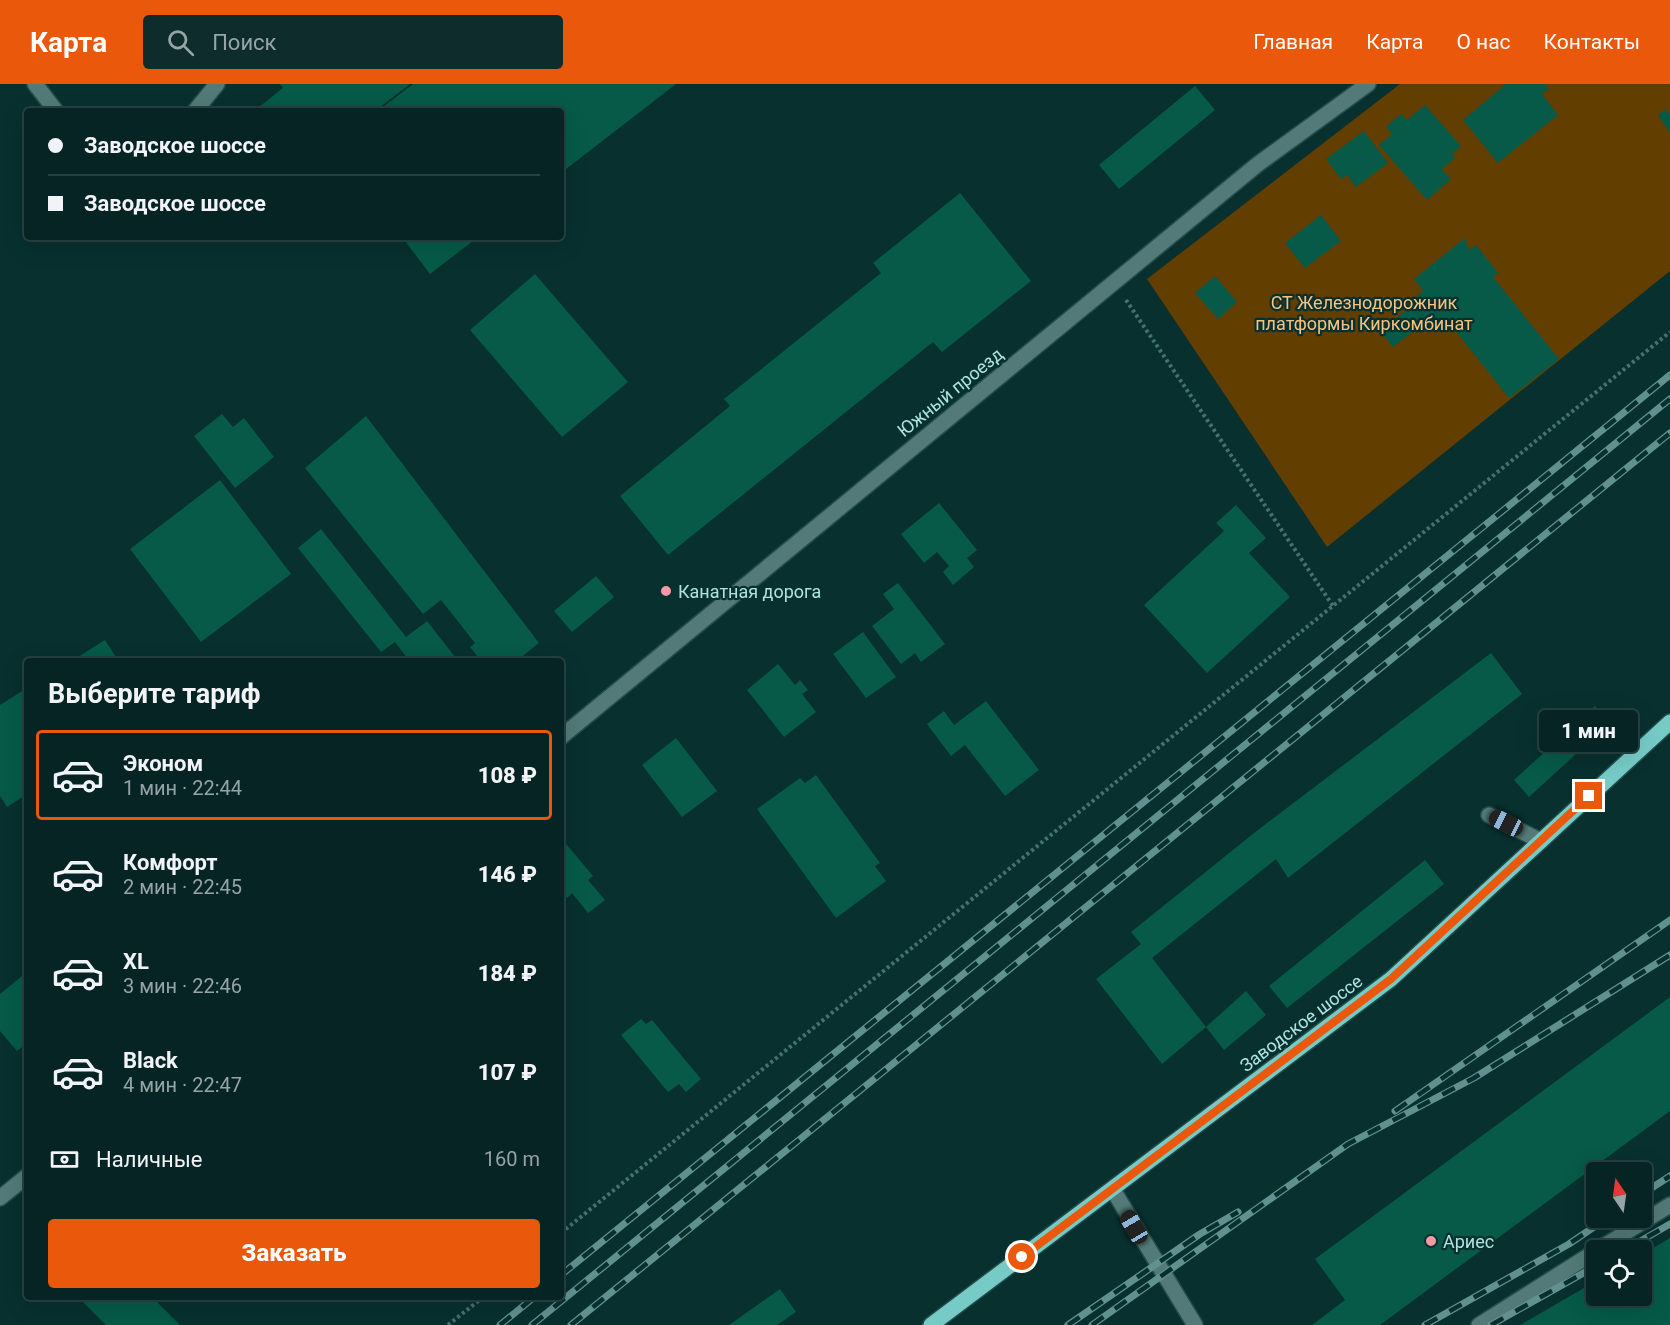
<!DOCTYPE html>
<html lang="ru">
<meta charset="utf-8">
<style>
body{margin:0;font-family:Roboto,sans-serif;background:#0e2c2b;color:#f1f3f6;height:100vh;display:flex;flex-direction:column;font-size:22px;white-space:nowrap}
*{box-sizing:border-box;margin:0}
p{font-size:20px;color:#97a4a6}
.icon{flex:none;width:33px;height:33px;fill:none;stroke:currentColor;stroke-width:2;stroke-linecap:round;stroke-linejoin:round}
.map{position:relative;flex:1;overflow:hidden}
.panel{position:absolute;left:24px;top:574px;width:540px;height:642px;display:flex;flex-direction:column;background:#052423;border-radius:6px;box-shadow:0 6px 24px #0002,0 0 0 2px #264141}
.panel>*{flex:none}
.hud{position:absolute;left:24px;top:24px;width:540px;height:132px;border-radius:6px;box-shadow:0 6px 24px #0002,0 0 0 2px #264141;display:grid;align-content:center;height:132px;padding:0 24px;background:#052423}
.needle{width:39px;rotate:347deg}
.fabs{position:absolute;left:1586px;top:1078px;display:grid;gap:12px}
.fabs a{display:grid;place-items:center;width:66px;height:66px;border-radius:6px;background:#052423;box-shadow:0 6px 24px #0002,0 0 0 2px #264141;font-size:30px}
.end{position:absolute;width:27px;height:27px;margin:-14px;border:8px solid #ea580c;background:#fff;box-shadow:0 0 0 3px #fff}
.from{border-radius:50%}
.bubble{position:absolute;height:42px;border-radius:6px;background:#052423;box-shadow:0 6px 24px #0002,0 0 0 2px #264141;font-size:20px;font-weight:800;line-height:42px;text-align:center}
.car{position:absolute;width:18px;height:36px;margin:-18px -9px;border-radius:8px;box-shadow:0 0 4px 2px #0007;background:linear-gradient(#222 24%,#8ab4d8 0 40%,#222 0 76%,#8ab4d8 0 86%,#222 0)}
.hud b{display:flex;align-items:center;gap:21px;height:57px;font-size:22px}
.hud b+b{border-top:2px solid #264141}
.hud i{width:15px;height:15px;background:#f1f3f6}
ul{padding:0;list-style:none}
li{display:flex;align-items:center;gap:18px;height:90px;margin:0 12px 9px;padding:0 12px;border:3px solid transparent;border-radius:6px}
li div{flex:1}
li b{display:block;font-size:22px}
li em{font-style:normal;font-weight:800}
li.current{border-color:#ea580c}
li>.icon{width:54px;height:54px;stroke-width:1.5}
h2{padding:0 24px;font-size:27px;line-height:72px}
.pay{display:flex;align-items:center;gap:15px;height:66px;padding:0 24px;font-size:22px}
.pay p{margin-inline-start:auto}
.primary-button{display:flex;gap:12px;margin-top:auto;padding:12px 24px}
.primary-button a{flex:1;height:69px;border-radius:6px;background:#ea580c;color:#fff;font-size:24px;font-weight:800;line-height:69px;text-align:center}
header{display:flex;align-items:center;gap:36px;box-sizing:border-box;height:84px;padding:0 30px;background:#ea580c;color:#fff}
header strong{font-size:28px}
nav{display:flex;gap:33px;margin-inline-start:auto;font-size:21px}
.search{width:420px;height:54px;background:#0e2c2b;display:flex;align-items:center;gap:15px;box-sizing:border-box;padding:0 21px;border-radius:6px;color:#97a4a6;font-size:22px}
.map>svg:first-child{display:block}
.green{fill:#633e01}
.building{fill:#065a47}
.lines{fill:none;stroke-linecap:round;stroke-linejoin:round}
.minor-casing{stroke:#224d4b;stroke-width:18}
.major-casing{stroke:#224d4b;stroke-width:18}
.path{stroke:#447270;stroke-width:4;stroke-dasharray:3 3;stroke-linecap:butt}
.minor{stroke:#537a78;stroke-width:15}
.major{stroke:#76cbc7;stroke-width:15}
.rail-casing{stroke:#61918f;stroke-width:7}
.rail{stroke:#07302f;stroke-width:4.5;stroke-dasharray:14;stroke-linecap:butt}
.route{stroke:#ea580c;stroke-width:8}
.poi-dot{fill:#f49aa5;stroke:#07302f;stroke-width:2}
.labels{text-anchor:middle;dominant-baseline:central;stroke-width:4.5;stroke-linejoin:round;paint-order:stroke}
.park-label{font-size:18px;fill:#f7c280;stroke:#07302f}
.street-label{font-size:18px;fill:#aee4e0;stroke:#07302f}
.poi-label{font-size:18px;fill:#aee4e0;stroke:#07302f;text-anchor:start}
</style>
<header>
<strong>Карта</strong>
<div class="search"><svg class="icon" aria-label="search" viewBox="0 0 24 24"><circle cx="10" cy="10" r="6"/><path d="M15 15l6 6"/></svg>Поиск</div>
<nav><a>Главная</a><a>Карта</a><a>О нас</a><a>Контакты</a></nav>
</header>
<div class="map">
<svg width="1670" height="1241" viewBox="0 0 1670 1241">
<rect width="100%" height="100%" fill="#07302f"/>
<!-- green -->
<path class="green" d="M1400,0H1670V187L1327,463L1147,195Z"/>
<!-- building -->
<g class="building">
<path d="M280,0H410L375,27H254L283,4Z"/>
<path d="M413,0H676L561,89V27H378Z"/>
<path d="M1506,0H1545L1549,5L1542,10L1558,31L1498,79L1463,36Z"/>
<path d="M1195,2L1215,26L1119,105L1099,81Z"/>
<path d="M1425,21L1461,62L1452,70L1455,74L1442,85L1451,95L1427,116L1379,61L1392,50L1386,43L1401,30L1407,36Z"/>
<path d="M1666,25L1670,31V49L1658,31Z"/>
<path d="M1364,47L1388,79L1356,103L1347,91L1341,95L1326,75Z"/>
<path d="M960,109L1031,197L942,268L933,258L668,471L620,412L730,322L724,315L881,189L873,179Z"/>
<path d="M1321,131L1341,157L1305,184L1285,159Z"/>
<path d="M402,153H478L430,190Z"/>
<path d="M1465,154L1469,166L1476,161L1498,189L1493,193L1559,275L1509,314L1446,235L1439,240L1433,232L1393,263L1380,247L1420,215L1417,212L1423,207L1414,195Z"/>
<path d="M535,190L628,298L562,353L470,246Z"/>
<path d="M1215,192L1237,218L1218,235L1195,209Z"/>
<path d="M222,330L233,343L244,334L274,373L235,404L194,352Z"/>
<path d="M366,332L539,559L515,578H490L487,574L481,577L470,563L475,559L441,516L423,530L305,384Z"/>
<path d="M220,396L291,490L201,558L130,465Z"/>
<path d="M939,419L977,466L967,474L974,483L953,501L943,488L949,482L937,468L924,479L901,450Z"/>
<path d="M1236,421L1266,454L1249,469L1290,513L1207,589L1144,521L1224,447L1216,439Z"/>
<path d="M321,445L406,553L427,537L459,578H410L395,558L381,568L298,464Z"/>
<path d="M596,492L614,513L572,548L554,527Z"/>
<path d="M898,499L945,560L921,578L915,569L901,580L872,542L894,525L883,510Z"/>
<path d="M863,548L896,593L866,614L833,570Z"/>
<path d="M105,556L119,578H70Z"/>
<path d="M1491,569L1522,610L1288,794L1276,775L1152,874L1206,943L1246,907L1266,931L1224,966L1206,943L1162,980L1096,895L1141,860L1131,848L1254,749Z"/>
<path d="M778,580L795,601L800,596L808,606L802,610L816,628L784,653L747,606Z"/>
<path d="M27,604V710L7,723L0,712V621Z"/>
<path d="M986,617L1039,686L1005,712L965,661L951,672L927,640L944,627L954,641Z"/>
<path d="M1595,622L1610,639L1529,713L1514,696Z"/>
<path d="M676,654L717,707L682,733L642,681Z"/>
<path d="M816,691L880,779L875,782L886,797L836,834L757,725L800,694L805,699Z"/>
<path d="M561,754L593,792L588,796L605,816L588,829L572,809L567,814L561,807Z"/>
<path d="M1425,776L1444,800L1287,924L1269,902Z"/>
<path d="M27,888V959L17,967L0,947V910Z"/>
<path d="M1670,913V1027L1380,1241H1312L1345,1216L1315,1175Z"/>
<path d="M641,935L646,940L652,936L701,995L686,1008L679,1000L668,1008L621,951Z"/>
<path d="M1670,1154V1241H1520L1596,1197V1212H1641V1171Z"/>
<path d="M780,1205L796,1228L777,1241H729Z"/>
<path d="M79,1214H153L180,1241H106Z"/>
</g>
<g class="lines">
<defs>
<g id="minor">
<path d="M35,0L56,27"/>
<path d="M195,27L217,0"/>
<path d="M561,653L1258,80L1368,0"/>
<path d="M1489,731L1541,757"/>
<path d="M1113,1106L1195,1241"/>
<path d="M0,1114L27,1092"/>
<path d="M1596,1167L1670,1121"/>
<path d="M1479,1241L1596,1167"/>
</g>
<path id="major" d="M931,1241L1391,895L1670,638"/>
</defs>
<!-- minor casing -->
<use href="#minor" class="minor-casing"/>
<!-- major casing -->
<use href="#major" class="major-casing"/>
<!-- path -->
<g class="path">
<path d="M1126,216L1333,522"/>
<path d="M561,1149L1670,248"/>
<path d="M448,1241L482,1214"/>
</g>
<!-- minor -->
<use href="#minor" class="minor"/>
<!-- major -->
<use href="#major" class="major"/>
<defs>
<g id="rail">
<path d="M1395,1027L1670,836"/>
<path d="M1641,1111L1670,1092"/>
<path d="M1623,1167L1670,1140"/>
<path d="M561,1191L1670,291"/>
<path d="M500,1241L533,1214"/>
<path d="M532,1241L1670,315"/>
<path d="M571,1241L1670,349"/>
<path d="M1068,1241L1200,1150L1238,1128"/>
<path d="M1092,1241L1348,1060L1474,994L1670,871"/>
<path d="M1425,1241L1569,1160L1607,1134"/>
<path d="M1491,1241L1596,1182"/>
</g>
</defs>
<!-- rail casing -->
<use href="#rail" class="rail-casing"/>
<!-- rail -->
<use href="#rail" class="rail"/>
</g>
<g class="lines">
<!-- route -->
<path class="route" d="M1022,1173L1391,895L1589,712"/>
</g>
<!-- markers -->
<g class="poi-dot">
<circle cx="666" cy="507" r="6"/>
<circle cx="1431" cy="1157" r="6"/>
</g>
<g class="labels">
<!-- park labels -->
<g class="park-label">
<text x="1364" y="218">СТ Железнодорожник<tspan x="1364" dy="21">платформы Киркомбинат</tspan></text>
</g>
<!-- street labels -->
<g class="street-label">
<text transform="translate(950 308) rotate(-39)">Южный проезд</text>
<text transform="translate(1301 939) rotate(-37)">Заводское шоссе</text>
</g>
<!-- poi labels -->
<g class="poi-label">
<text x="678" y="507">Канатная дорога</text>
<text x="1443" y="1157">Ариес</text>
</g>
</g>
</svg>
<div class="fabs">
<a><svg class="needle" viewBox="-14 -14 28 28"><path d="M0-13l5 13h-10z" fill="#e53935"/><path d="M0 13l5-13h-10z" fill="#97a4a6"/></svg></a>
<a><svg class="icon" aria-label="locate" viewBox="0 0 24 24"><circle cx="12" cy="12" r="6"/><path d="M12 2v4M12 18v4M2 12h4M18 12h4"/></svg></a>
</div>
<i class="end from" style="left:1022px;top:1173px"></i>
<i class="end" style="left:1589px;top:712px"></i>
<div class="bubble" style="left:1539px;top:626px;width:99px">1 мин</div>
<i class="car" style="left:1506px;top:739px;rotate:297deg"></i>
<i class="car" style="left:1134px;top:1143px;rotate:330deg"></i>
<div class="hud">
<b><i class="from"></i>Заводское шоссе</b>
<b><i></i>Заводское шоссе</b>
</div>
<section class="panel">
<h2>Выберите тариф</h2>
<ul>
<li class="current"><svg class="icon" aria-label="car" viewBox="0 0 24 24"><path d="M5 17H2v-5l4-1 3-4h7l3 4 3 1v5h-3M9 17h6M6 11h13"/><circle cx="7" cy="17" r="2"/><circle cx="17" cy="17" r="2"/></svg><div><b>Эконом</b><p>1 мин · 22:44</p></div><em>108 ₽</em></li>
<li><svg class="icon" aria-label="car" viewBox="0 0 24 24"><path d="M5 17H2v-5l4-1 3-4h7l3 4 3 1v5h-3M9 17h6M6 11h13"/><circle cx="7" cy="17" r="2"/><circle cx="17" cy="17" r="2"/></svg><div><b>Комфорт</b><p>2 мин · 22:45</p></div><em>146 ₽</em></li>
<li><svg class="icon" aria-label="car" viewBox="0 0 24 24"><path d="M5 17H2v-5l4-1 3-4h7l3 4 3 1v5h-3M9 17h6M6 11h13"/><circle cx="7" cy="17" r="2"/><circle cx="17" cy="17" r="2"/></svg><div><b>XL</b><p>3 мин · 22:46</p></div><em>184 ₽</em></li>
<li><svg class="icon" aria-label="car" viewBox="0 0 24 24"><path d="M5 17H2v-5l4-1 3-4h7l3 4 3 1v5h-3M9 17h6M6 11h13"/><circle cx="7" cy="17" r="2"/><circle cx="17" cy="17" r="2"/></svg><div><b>Black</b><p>4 мин · 22:47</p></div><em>107 ₽</em></li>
</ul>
<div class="pay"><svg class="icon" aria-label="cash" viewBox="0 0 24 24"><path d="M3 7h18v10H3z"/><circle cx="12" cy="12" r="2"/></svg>Наличные<p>160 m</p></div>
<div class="primary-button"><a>Заказать</a></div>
</section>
</div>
